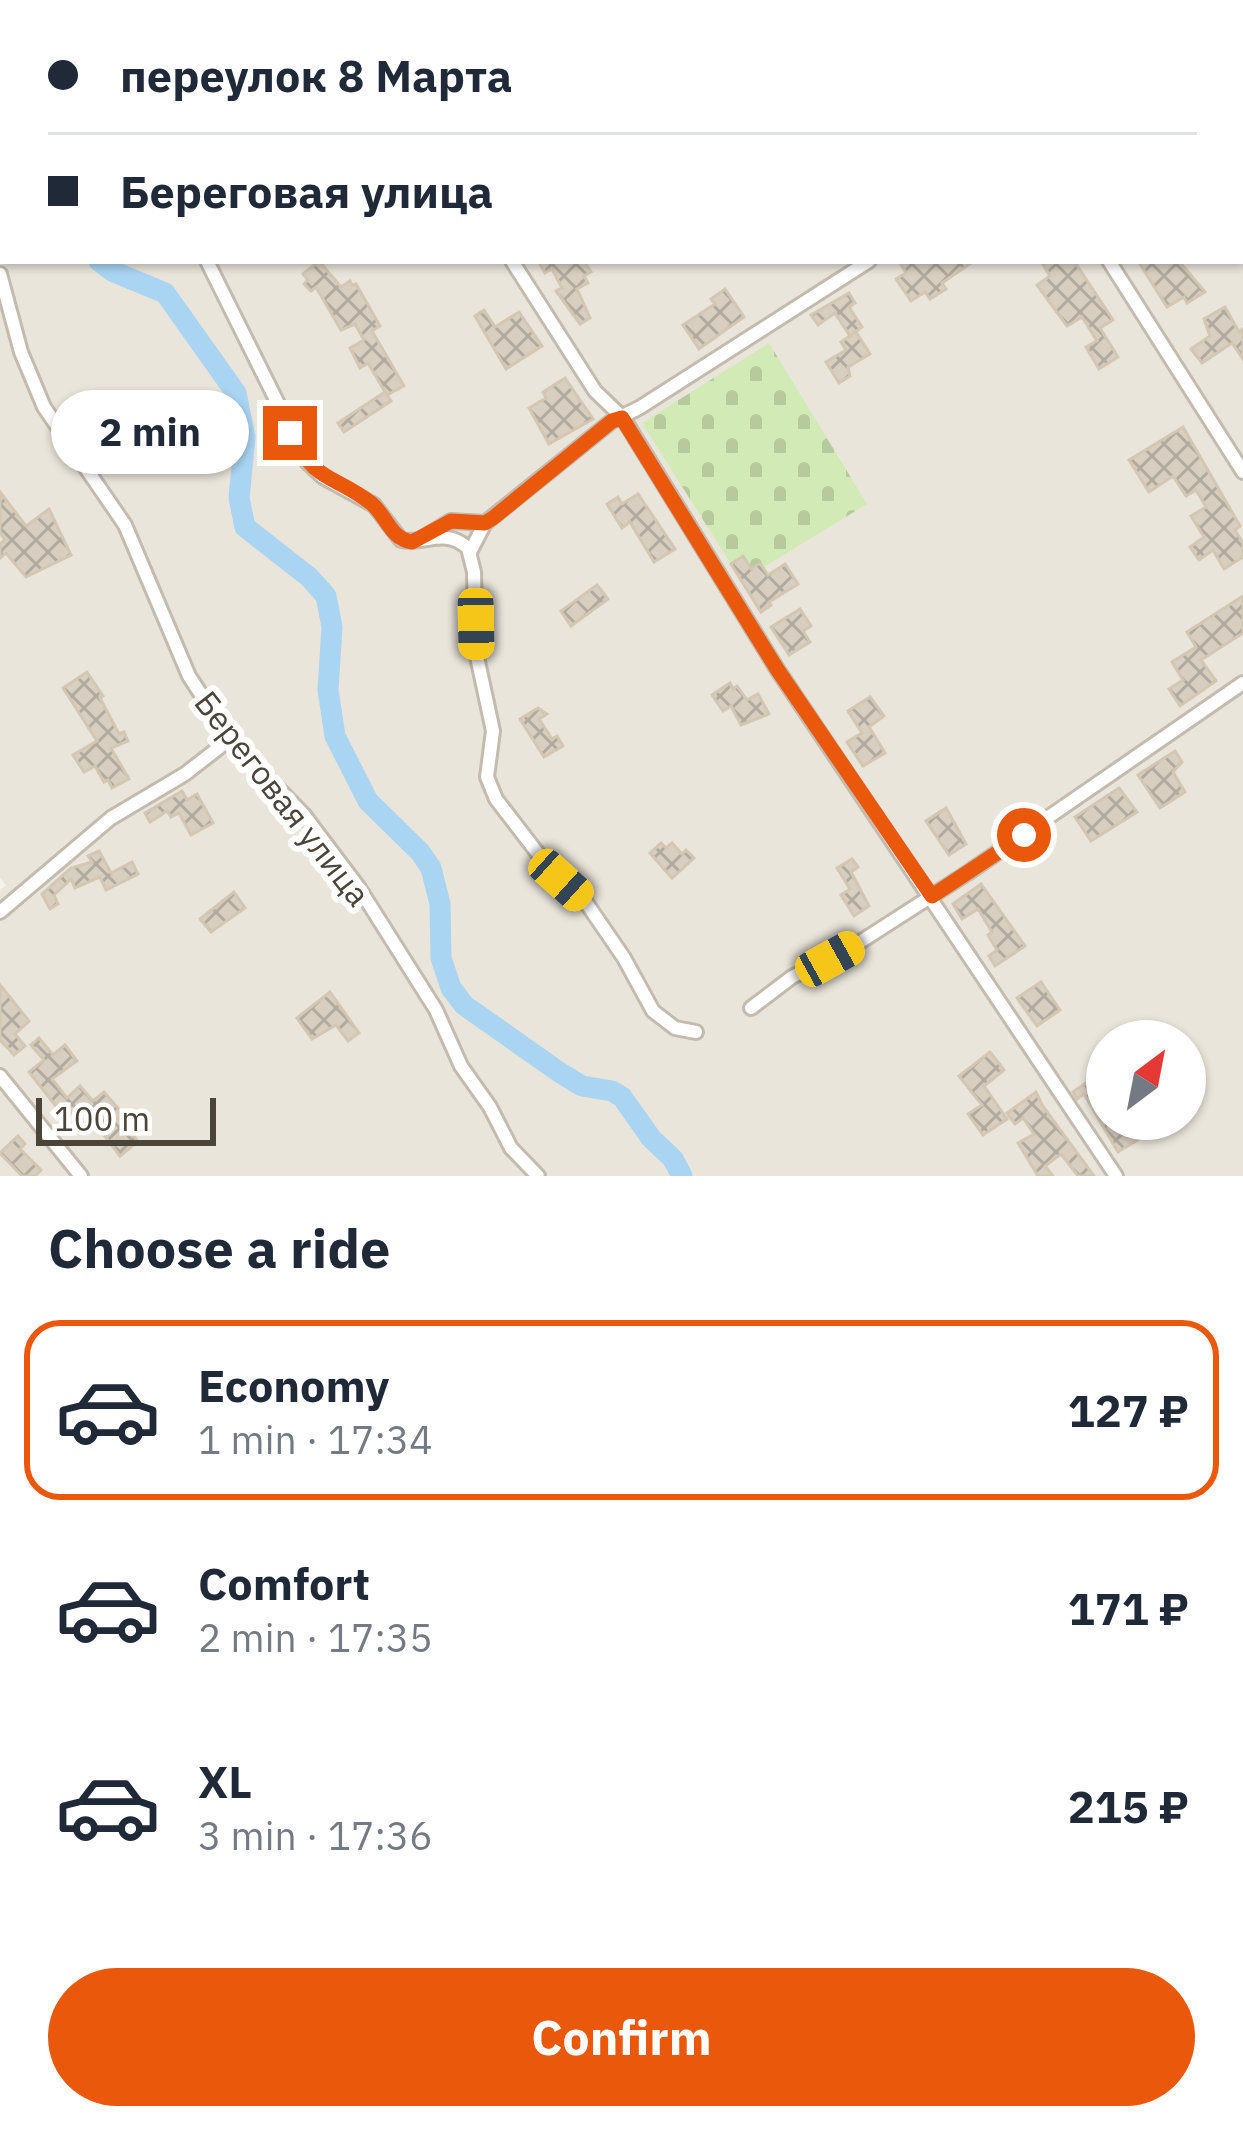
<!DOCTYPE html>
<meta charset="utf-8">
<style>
body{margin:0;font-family:"IBM Plex Sans",sans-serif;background:#f6f6f7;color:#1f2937;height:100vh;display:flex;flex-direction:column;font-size:45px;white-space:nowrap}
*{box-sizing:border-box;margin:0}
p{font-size:39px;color:#747a83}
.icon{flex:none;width:66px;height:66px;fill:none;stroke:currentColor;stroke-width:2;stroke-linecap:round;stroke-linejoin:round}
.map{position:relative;height:1176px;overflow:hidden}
.drawer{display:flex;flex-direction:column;background:#fff;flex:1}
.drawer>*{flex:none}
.top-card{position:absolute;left:0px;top:0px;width:1245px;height:264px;box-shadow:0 3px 9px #0004;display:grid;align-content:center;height:264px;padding:0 48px;background:#fff}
.needle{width:78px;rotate:32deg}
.controls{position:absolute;left:1086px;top:1020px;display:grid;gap:24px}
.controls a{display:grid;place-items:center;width:120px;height:120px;border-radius:50%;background:#fff;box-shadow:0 3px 9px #0004;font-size:60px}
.scale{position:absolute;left:36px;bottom:30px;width:180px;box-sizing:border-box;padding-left:12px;border:6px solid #4b4439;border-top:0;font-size:33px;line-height:42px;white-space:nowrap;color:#4b4439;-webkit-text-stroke:9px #fff;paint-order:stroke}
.end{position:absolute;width:54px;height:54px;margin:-27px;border:15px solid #ea580c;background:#fff;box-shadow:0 0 0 6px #fff}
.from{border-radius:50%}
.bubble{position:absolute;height:84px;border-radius:42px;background:#fff;box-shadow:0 3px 9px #0004;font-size:39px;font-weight:800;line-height:84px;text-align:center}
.car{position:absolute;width:36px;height:72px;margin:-36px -18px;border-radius:15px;box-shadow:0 0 9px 3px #0007;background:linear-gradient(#f5c518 24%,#345 0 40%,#f5c518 0 76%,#345 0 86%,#f5c518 0)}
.top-card b{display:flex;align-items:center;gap:42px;height:114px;font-size:45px}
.top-card b+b{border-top:3px solid #e0e1e3}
.top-card i{width:30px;height:30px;background:#1f2937}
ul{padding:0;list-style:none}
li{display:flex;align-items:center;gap:36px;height:180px;margin:0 24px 18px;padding:0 24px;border:6px solid transparent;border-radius:36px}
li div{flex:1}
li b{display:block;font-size:45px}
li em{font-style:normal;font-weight:800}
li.on{border-color:#ea580c}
li>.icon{width:108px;height:108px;stroke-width:1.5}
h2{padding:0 48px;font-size:54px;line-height:144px}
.cta{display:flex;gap:24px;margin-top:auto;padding:24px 48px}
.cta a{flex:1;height:138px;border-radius:72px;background:#ea580c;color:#fff;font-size:48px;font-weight:800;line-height:138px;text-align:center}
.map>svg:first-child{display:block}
.residential{fill:#eae5da;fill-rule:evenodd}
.cemetery{fill:url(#cemetery-stones)}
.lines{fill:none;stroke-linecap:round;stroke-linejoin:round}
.river{stroke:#a9d4f2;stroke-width:21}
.building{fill:url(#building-cross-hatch);stroke:#d3c7b4;stroke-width:3}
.minor-casing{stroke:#c2bbae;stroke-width:18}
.minor{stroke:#fff;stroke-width:12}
.route{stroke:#ea580c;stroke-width:15}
.labels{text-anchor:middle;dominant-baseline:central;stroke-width:12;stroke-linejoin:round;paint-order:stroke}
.street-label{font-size:33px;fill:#4b4439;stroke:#fff}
</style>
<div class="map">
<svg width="1243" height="1176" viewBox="0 0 1243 1176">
<defs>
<pattern id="cemetery-stones" width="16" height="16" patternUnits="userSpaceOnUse" patternTransform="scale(3)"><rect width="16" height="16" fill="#d2eab5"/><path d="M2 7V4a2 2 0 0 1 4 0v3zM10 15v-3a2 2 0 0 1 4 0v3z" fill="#b6ca9c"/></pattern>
<pattern id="building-cross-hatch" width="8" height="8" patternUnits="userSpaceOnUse" patternTransform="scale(3)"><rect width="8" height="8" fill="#d8cfc1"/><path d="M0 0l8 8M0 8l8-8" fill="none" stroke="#b1aa9e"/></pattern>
</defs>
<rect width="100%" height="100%" fill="#f6f3ec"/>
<!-- residential -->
<path class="residential" d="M0,0H1243V1176H0V890L6,885L0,878ZM3,3H1242V261H3ZM1107,1041H1185V1119H1107Z"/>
<!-- cemetery -->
<path class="cemetery" d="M769,343L867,504L764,567L760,564L739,577L642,423Z"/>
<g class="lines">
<!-- river -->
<g class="river">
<path d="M12,3V0"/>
<path d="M99,261L112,271L165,293L236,393L245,437L239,498L245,527L309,577L326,596L332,627L328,690L335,736L368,801L420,852L431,868L440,904L441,958L451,988L464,1005L559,1072L582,1086L612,1091L622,1097L651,1138L673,1159L682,1176"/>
</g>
</g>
<!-- building -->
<g class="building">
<path d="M319,261L341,287L350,281L352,285L356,284L380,326L372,331L404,386L387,395L391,401L344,432L338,423L385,392L368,363L360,368L350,348L364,340L355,324L341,330L316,287L311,291L304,284L308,280L303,274Z"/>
<path d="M538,261H584L591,272L584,276L588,283L577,289L590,318L580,324L556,291L562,288L552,269L545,273Z"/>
<path d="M899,261H974L942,283L946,289L930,299L925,292L911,301L896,279L906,273Z"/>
<path d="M1041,261H1074L1113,320L1100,328L1118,357L1099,369L1086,347L1097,341L1082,317L1067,326L1037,285L1050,276Z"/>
<path d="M1138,261H1179L1205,292L1187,303L1184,297L1167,307Z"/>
<path d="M725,289L744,317L699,349L683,325L715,304L711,299Z"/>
<path d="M849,293L855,303L849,307L862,327L850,336L835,313L818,325L811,315Z"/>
<path d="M1225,307L1239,332L1243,329V359L1232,343L1202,363L1191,349L1210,336L1204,319Z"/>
<path d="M484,310L495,327L519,312L542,346L506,369L475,316Z"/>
<path d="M856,332L870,354L848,367L850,376L839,383L826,362L846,350L841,342Z"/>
<path d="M565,378L593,419L549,444L529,408L546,398L543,392Z"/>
<path d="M1183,427L1240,526L1235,530L1243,543V557L1224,569L1213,550L1199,560L1190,547L1204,537L1191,516L1206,507L1196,490L1186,496L1173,476L1149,492L1129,460Z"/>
<path d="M0,492L26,526L49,509L71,555L26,577L6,553L0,558V544L5,540L0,533Z"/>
<path d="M638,494L675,549L654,562L630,522L622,528L607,504L618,497L622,504Z"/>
<path d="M743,556L751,569L760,563L768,575L785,564L798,584L769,602L771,605L761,612L731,564Z"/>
<path d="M597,585L608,599L571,626L561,611Z"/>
<path d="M1243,596V633L1201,660L1216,681L1180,706L1169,689L1183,680L1172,662L1196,647L1187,632Z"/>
<path d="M800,609L811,626L803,631L810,642L789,655L771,627Z"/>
<path d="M87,672L103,696L100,698L119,734L124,732L128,741L111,748L129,779L112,788L108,780L104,782L95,766L84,772L73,755L97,741L63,688Z"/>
<path d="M730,683L733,689L737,686L747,700L758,694L769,714L741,725L731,706L723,711L712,695Z"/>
<path d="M870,697L884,716L869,727L885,753L863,766L847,742L862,733L848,711Z"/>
<path d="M538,708L547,714L539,719L552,739L557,736L563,746L544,757L520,719Z"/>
<path d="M1175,751L1182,762L1173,772L1185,792L1160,808L1138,775Z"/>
<path d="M1119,788L1137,812L1091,841L1075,817Z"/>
<path d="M182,791L187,800L197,794L213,823L191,835L179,813L171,817L167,811L150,822L145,813Z"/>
<path d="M946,808L966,844L949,855L926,821Z"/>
<path d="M661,843L666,848L672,843L682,854L686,850L694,858L672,878L650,853Z"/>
<path d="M99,851L111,873L132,862L138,874L106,890L100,877L75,888L71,879L54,895L58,904L50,909L42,894L71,868L92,862L88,856Z"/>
<path d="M852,859L858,867L851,872L869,906L854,916L841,895L850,889L837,868Z"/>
<path d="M981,884L1025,946L995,966L989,956L997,950L988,935L992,932L978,909L962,919L953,904Z"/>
<path d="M234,892L245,908L211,932L200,919Z"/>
<path d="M1041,982L1060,1010L1037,1026L1017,998Z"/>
<path d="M0,985L29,1021L15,1034L25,1046L14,1055L0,1040Z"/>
<path d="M330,992L359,1033L348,1041L336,1025L312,1039L297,1018Z"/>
<path d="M39,1038L53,1055L65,1045L77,1061L52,1079L67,1098L80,1086L93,1101L104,1092L124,1115L119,1119L138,1141L120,1156L82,1106L66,1119L29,1072L44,1060L31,1045Z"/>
<path d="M990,1052L1004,1070L984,1086L1007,1119L983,1135L968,1114L982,1105L959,1076Z"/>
<path d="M1096,1076L1107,1095V1119L1121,1134L1143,1124L1149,1133L1118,1152L1084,1094L1077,1099L1073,1092Z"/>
<path d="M1036,1092L1042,1105L1094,1176H1078L1061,1154L1045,1166L1053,1176H1038L1018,1143L1034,1134L1023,1118L1015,1124L1007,1113Z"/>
<path d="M18,1136L25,1144L20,1149L41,1170L35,1176H22L0,1153Z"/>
</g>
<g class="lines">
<defs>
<g id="minor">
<path d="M108,0L109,3"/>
<path d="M347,0L348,3"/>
<path d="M942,0L944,3"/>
<path d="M1242,23L1243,22"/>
<path d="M207,261L307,462L323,477L374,505L401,540C427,545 444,527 468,548L474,572L476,652L493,731L487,777L496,799L549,868L585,901L624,958L653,1011L675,1028L696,1032"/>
<path d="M512,261L595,391L623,418L777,669L1116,1176"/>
<path d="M1109,261L1243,472"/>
<path d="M0,274L21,352L44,407L125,525L189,676L230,739L304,815L359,888L436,1010L461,1066L490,1107L511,1148L538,1176"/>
<path d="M485,523L612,421L639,408L869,261"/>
<path d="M428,535L451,521L485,523L470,552"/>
<path d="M0,912L111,818L185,774L230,739"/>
<path d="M751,1008L792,977L857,944L969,872L1243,683"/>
<path d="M0,1076L81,1176"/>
</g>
</defs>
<!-- minor casing -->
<use href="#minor" class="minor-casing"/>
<!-- minor -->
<use href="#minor" class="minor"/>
</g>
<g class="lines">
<!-- route -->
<path class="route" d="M290,433C315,483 333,474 371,503C387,516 390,539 412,542L451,521L485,523L493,518L612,421L622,418L777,669L932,896L1024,835"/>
</g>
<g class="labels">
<!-- street labels -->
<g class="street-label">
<text transform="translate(283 798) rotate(52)">Береговая улица</text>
</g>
</g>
</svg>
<div class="controls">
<a><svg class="needle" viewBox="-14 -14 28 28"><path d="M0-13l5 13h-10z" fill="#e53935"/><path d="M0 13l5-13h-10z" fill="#747a83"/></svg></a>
</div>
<div class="scale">100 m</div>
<i class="end from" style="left:1024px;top:835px"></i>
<i class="end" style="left:290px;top:433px"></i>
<div class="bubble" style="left:51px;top:390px;width:198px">2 min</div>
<i class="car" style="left:476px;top:624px;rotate:179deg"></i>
<i class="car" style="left:561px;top:880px;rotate:132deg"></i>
<i class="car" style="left:830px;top:959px;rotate:61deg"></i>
<div class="top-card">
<b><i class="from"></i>переулок 8 Марта</b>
<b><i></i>Береговая улица</b>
</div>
</div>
<section class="drawer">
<h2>Choose a ride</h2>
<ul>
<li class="on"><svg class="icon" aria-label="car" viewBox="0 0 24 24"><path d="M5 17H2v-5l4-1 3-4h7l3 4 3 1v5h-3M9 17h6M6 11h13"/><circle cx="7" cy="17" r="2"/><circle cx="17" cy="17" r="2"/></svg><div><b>Economy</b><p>1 min · 17:34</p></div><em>127 ₽</em></li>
<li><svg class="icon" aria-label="car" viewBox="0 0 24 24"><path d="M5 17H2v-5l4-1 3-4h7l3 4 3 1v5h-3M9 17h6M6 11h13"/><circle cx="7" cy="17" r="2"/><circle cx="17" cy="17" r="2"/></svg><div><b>Comfort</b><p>2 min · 17:35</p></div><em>171 ₽</em></li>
<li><svg class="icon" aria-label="car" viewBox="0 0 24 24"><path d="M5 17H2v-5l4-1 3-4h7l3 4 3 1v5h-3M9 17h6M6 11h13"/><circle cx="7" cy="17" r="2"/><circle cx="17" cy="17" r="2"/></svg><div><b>XL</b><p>3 min · 17:36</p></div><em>215 ₽</em></li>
</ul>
<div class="cta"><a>Confirm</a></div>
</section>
